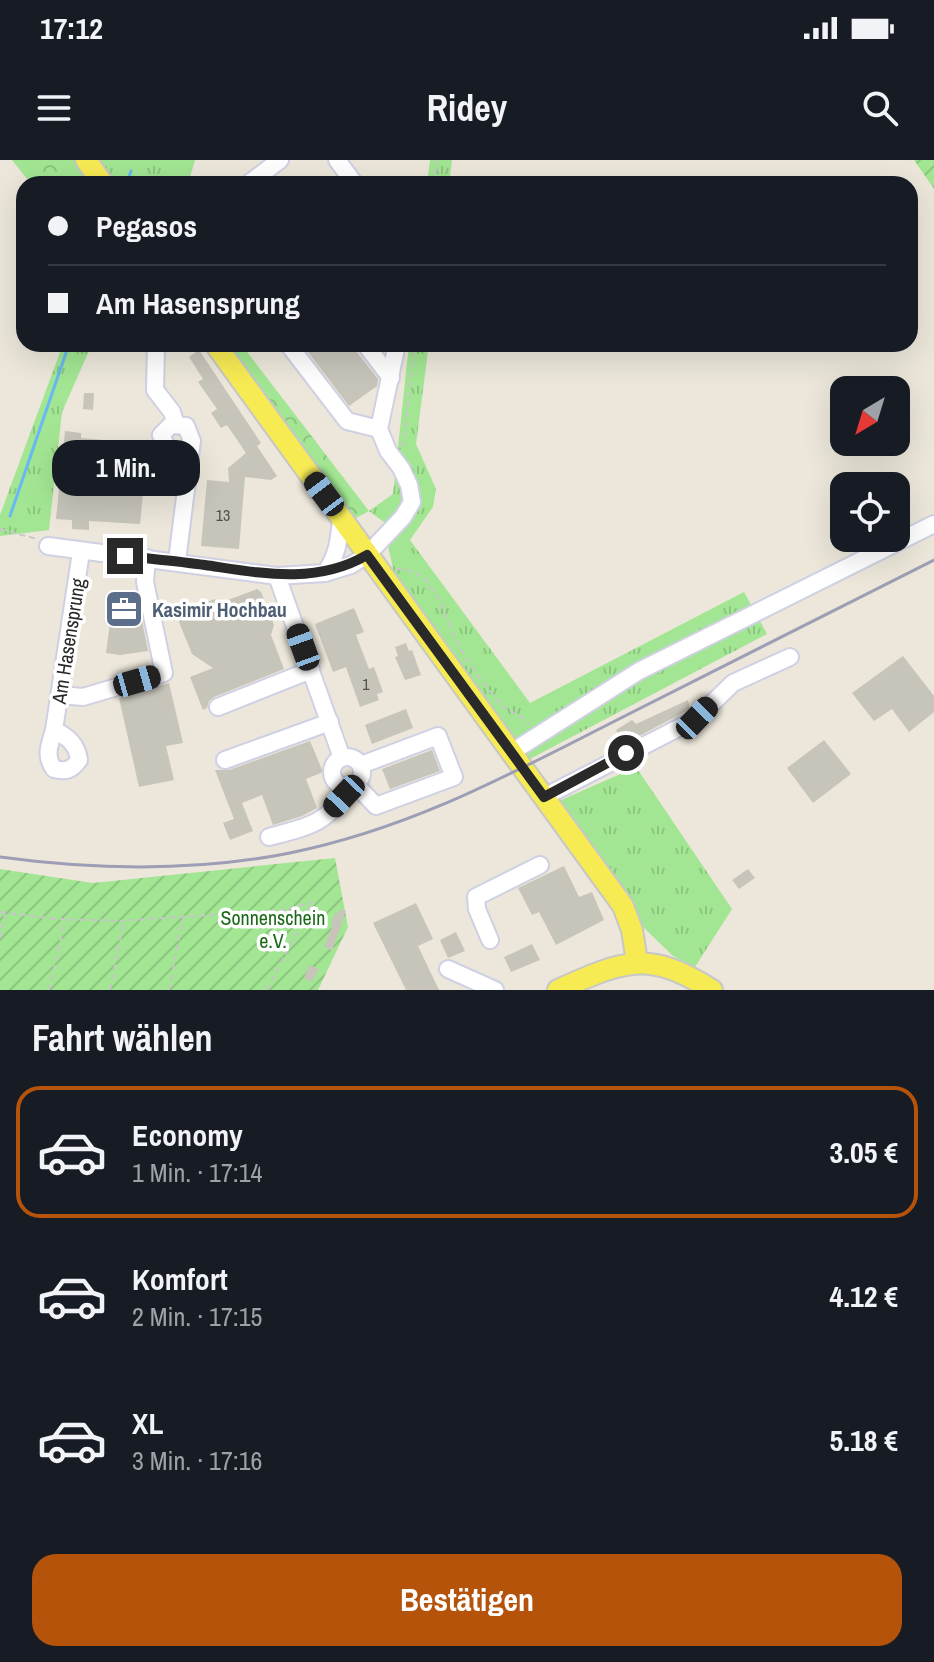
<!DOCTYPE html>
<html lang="de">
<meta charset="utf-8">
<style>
body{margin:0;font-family:"Archivo Narrow",sans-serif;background:#20242c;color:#f1f3f6;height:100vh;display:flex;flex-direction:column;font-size:30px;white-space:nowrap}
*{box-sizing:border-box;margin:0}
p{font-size:26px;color:#9ea1a6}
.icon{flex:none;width:44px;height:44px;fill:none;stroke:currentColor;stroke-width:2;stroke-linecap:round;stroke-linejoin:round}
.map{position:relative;height:830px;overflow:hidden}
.drawer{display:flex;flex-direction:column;background:#171b24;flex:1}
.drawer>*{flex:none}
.hud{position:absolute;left:16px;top:16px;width:902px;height:176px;border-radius:24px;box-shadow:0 8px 32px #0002;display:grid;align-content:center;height:176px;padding:0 32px;background:#171b24}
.needle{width:52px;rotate:218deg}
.fabs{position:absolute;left:830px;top:216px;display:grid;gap:16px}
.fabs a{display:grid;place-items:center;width:80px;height:80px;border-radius:16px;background:#171b24;box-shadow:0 8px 32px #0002;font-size:40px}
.end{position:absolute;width:36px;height:36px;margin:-18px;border:10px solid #292929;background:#fff;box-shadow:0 0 0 4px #fff}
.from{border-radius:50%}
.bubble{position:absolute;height:56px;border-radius:24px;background:#171b24;box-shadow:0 8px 32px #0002;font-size:26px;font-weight:700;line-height:56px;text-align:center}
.car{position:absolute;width:24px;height:48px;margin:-24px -12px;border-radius:10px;box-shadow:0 0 6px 2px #0007;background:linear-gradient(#222 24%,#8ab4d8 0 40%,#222 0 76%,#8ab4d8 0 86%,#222 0)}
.hud b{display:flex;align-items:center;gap:28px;height:76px;font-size:30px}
.hud b+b{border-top:2px solid #363941}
.hud i{width:20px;height:20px;background:#f1f3f6}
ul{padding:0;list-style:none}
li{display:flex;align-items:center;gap:24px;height:132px;margin:0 16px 12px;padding:0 16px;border:4px solid transparent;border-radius:24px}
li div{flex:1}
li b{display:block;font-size:30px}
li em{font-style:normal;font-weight:700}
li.selected{border-color:#b45309}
li>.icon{width:72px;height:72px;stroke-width:1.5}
h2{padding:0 32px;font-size:36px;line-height:96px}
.button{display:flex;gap:16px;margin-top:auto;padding:16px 32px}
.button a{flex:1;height:92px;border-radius:24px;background:#b45309;color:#fff;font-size:32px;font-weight:700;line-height:92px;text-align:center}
.status{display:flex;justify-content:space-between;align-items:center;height:56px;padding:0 40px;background:#171b24;direction:ltr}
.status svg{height:22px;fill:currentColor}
header{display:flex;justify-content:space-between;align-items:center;height:104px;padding:0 32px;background:#171b24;font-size:36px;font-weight:700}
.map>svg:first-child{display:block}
.grass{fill:url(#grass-tufts)}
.forest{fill:url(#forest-crowns)}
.garden{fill:url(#garden-furrows)}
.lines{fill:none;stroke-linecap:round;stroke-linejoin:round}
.stream{stroke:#67b8f4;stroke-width:3}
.building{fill:#c7c4ba}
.minor-casing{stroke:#cfd0e3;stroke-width:20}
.major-casing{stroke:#c7c7c7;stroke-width:24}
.path{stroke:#c7c7c7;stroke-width:2;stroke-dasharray:6 4;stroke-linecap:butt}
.minor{stroke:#fff;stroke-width:16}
.major{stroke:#f7eb54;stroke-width:20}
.rail{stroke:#9d9db5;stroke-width:3}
.route{stroke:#292929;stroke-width:10}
.labels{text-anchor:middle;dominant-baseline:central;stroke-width:7;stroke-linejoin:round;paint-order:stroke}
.number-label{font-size:16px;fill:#50504d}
.service-label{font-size:20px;font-weight:bold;fill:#4e5e75;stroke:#fff;text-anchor:start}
.street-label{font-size:20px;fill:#292929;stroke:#fff}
.park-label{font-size:20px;fill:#1a6916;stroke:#fff}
</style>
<div class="status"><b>17:12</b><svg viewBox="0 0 49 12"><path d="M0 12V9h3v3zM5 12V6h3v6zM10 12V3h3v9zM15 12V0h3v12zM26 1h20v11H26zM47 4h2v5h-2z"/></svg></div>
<header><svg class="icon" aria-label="menu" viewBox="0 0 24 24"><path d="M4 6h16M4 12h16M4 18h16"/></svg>Ridey<svg class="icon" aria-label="search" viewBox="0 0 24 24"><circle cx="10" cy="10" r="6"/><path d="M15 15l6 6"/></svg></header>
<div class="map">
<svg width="934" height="830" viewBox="0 0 934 830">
<defs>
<pattern id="grass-tufts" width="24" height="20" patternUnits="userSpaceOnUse" patternTransform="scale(2)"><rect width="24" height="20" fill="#a2e693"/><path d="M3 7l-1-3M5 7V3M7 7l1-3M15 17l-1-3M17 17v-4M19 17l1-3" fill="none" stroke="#8cc57f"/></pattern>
<pattern id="forest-crowns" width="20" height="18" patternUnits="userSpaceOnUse" patternTransform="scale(2)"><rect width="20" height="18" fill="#a2e693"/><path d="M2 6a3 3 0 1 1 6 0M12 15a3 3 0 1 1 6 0" fill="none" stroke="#8cc57f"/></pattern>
<pattern id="garden-furrows" width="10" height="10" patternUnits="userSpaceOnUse" patternTransform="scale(2)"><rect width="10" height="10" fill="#a2e693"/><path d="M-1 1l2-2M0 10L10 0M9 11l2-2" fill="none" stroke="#8cc57f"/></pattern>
</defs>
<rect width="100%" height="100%" fill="#ece7da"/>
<!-- grass -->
<g class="grass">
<path d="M80,0H195L188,24H96Z"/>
<path d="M430,0H452L449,24H427Z"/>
<path d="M63,184H92L62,252L49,370L0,376V355Z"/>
<path d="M409,184H429L416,284L436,329L433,347L410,380L530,543L744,432L767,474L528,600L394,413L388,386L400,374L369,351L393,334Z"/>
<path d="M636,607L732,749L695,807L673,796L642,766L559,641Z"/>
</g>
<!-- forest -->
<g class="forest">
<path d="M12,0H80L96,24H31Z"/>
<path d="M222,184H241L369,351L356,358L276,260Z"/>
</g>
<!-- garden -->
<g class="garden">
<path d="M914,0H934V29Z"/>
<path d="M335,698L348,767L318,830H0V709L93,723Z"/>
</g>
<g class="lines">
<!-- stream -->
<g class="stream">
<path d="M127,24L131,11"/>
<path d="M10,356L69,184"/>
</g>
</g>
<!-- building -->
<g class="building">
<path d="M302,184H354L356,191L378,219L377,226L349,246Z"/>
<path d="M199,190L261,283L257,286L277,316L271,320L245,317L239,389L201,386L207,320L229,322L228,308L246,293L227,265L221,268L211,253L217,249L198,222L203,219L189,197Z"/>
<path d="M84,233H94L93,250L83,249Z"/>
<path d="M65,271L81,273V278L137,283L134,321L144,322L140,364L89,361V370L72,369V360L56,359Z"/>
<path d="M257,429L261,432L274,465L271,475L284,509L214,537L209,541L207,548L203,550L190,517L213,508L192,494L179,462L181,457L189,454L187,450L215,439L217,444Z"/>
<path d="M136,431L148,491L120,495L106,493L112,448L125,445L122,433Z"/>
<path d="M354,448L364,472L356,475L369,509L374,507L383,532L377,534L379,540L360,547L346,507L333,512L315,464Z"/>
<path d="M406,483L409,491L412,490L421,515L405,520L395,497L398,496L395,487Z"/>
<path d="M903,496L934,536V552L909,572L892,549L874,561L852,533Z"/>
<path d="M169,523L183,583L166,586L174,620L139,627L119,538Z"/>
<path d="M688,540L690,549L624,584L616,570L632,560L636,564Z"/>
<path d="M406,549L413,568L372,584L365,565Z"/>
<path d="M824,580L851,614L813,643L787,608Z"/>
<path d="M310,581L323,612L306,619L317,648L302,656L273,665L262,635L242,643L253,671L230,680L223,663L234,659L215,610H229Z"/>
<path d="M432,590L440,611L390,629L382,609Z"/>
<path d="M564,706L579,737L592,732L604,760L556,785L539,752L532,755L518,728Z"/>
<path d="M748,709L755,718L739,729L732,720Z"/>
<path d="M416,743L433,779L418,786L439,830H406L373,763Z"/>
<path d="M340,749L346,751L332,791L324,786L333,764L331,763L336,752L338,754Z"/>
<path d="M456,772L465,791L448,798L440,780Z"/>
<path d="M532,784L540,800L511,812L504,797Z"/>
<path d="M309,805L319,809L312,822L304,818Z"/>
</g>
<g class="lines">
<defs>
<g id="minor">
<path d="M337,0L355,24"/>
<path d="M248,24L280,0"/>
<path d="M156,184L155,230L172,252L176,265"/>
<path d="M288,184L347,261L379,269"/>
<path d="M365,184L391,218"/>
<path d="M48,386L277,416L325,413L351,405L367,395L403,357L412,342L409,325L401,308L388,291L379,269L397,184"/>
<path d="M177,401L192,281L186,266L171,265L161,275L170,293L188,304"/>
<path d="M325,413C337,396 339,381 341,360"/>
<path d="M277,416L342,598"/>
<path d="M60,535L83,537L164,513L145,422L147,398"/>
<path d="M218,547L311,510"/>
<path d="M54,570C68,577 77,584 79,600C72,610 66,612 54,609C44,595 50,584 54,570L81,392"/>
<path d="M512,592L639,511L934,364"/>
<circle cx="347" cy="612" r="15"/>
<path d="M225,600L330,562"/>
<path d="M355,624L376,646L454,617L438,576L361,605"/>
<path d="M544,637L686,564L697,558L733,523L790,497"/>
<path d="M269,677C307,667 329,664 349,627"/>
<path d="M490,780L477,749L476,737L540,705"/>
<path d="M448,809L495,830"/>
</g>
<g id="major">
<path d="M86,0L103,24"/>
<path d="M215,184L623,746L632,770L637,802"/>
<path d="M558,830C624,800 649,790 712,830"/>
</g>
</defs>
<!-- minor casing -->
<use href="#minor" class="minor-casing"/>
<!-- major casing -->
<use href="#major" class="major-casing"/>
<!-- path -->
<g class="path">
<path d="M434,24L437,0"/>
<path d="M403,287L415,184"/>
<path d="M0,369L37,379"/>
<path d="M396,409C437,408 443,458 459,486C468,504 483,522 495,538C504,550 519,553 529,564"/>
<path d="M0,752L56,759L120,761L284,750L312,742"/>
<path d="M0,778L5,754"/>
<path d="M49,830L65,761"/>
<path d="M110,830L124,761"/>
<path d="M169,830L183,758"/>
<path d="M267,830L312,743"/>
</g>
<!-- minor -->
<use href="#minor" class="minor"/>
<!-- major -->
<use href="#major" class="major"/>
<!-- rail -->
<path class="rail" d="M0,697C96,710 194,712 290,693C408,669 503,618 609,564C718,510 826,455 934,400"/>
</g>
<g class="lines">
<!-- route -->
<path class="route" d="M125,396C152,399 178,401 205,405C260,413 316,425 367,395L544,637L626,593"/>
</g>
<!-- icons -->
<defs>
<symbol id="office-square" viewBox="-11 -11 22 22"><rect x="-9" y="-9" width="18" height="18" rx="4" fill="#5c6f8a" stroke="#fff"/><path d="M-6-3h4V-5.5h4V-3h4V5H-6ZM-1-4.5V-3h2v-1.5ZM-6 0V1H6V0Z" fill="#fff"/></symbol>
</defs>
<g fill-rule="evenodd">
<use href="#office-square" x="102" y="427" width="44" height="44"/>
</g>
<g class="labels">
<!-- number labels -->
<g class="number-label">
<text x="223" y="355">13</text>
<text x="366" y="524">1</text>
</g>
<!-- service labels -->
<g class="service-label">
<text x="152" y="449">Kasimir Hochbau</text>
</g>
<!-- street labels -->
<g class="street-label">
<text transform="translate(68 481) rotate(-81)">Am Hasensprung</text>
</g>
<!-- park labels -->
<g class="park-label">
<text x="273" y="757">Sonnenschein<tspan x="273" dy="23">e.V.</tspan></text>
</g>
</g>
</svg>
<div class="fabs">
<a><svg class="needle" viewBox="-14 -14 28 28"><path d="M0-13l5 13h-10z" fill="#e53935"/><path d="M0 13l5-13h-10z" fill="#9ea1a6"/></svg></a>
<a><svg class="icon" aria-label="locate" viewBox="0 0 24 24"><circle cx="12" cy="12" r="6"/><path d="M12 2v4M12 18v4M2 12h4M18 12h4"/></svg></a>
</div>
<i class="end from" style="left:626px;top:593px"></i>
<i class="end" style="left:125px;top:396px"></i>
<div class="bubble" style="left:52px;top:280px;width:148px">1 Min.</div>
<i class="car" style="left:324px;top:334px;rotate:323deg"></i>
<i class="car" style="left:303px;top:487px;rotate:340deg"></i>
<i class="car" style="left:137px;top:521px;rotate:74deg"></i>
<i class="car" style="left:697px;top:558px;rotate:44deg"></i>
<i class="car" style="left:344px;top:636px;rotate:223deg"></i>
<div class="hud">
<b><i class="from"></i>Pegasos</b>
<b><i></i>Am Hasensprung</b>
</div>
</div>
<section class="drawer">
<h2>Fahrt wählen</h2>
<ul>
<li class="selected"><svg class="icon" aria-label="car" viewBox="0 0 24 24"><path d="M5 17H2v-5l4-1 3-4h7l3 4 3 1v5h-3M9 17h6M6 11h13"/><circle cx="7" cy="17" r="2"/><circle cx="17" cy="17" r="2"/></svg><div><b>Economy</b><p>1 Min. · 17:14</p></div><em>3.05 €</em></li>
<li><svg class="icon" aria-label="car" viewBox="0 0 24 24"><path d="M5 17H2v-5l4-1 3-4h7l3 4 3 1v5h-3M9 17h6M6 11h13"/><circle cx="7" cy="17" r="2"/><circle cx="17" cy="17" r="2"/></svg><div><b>Komfort</b><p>2 Min. · 17:15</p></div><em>4.12 €</em></li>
<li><svg class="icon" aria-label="car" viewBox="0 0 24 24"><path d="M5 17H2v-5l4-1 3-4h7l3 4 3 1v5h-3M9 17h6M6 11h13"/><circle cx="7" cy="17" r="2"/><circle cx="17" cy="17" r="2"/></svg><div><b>XL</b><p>3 Min. · 17:16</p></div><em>5.18 €</em></li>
</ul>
<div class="button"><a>Bestätigen</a></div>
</section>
